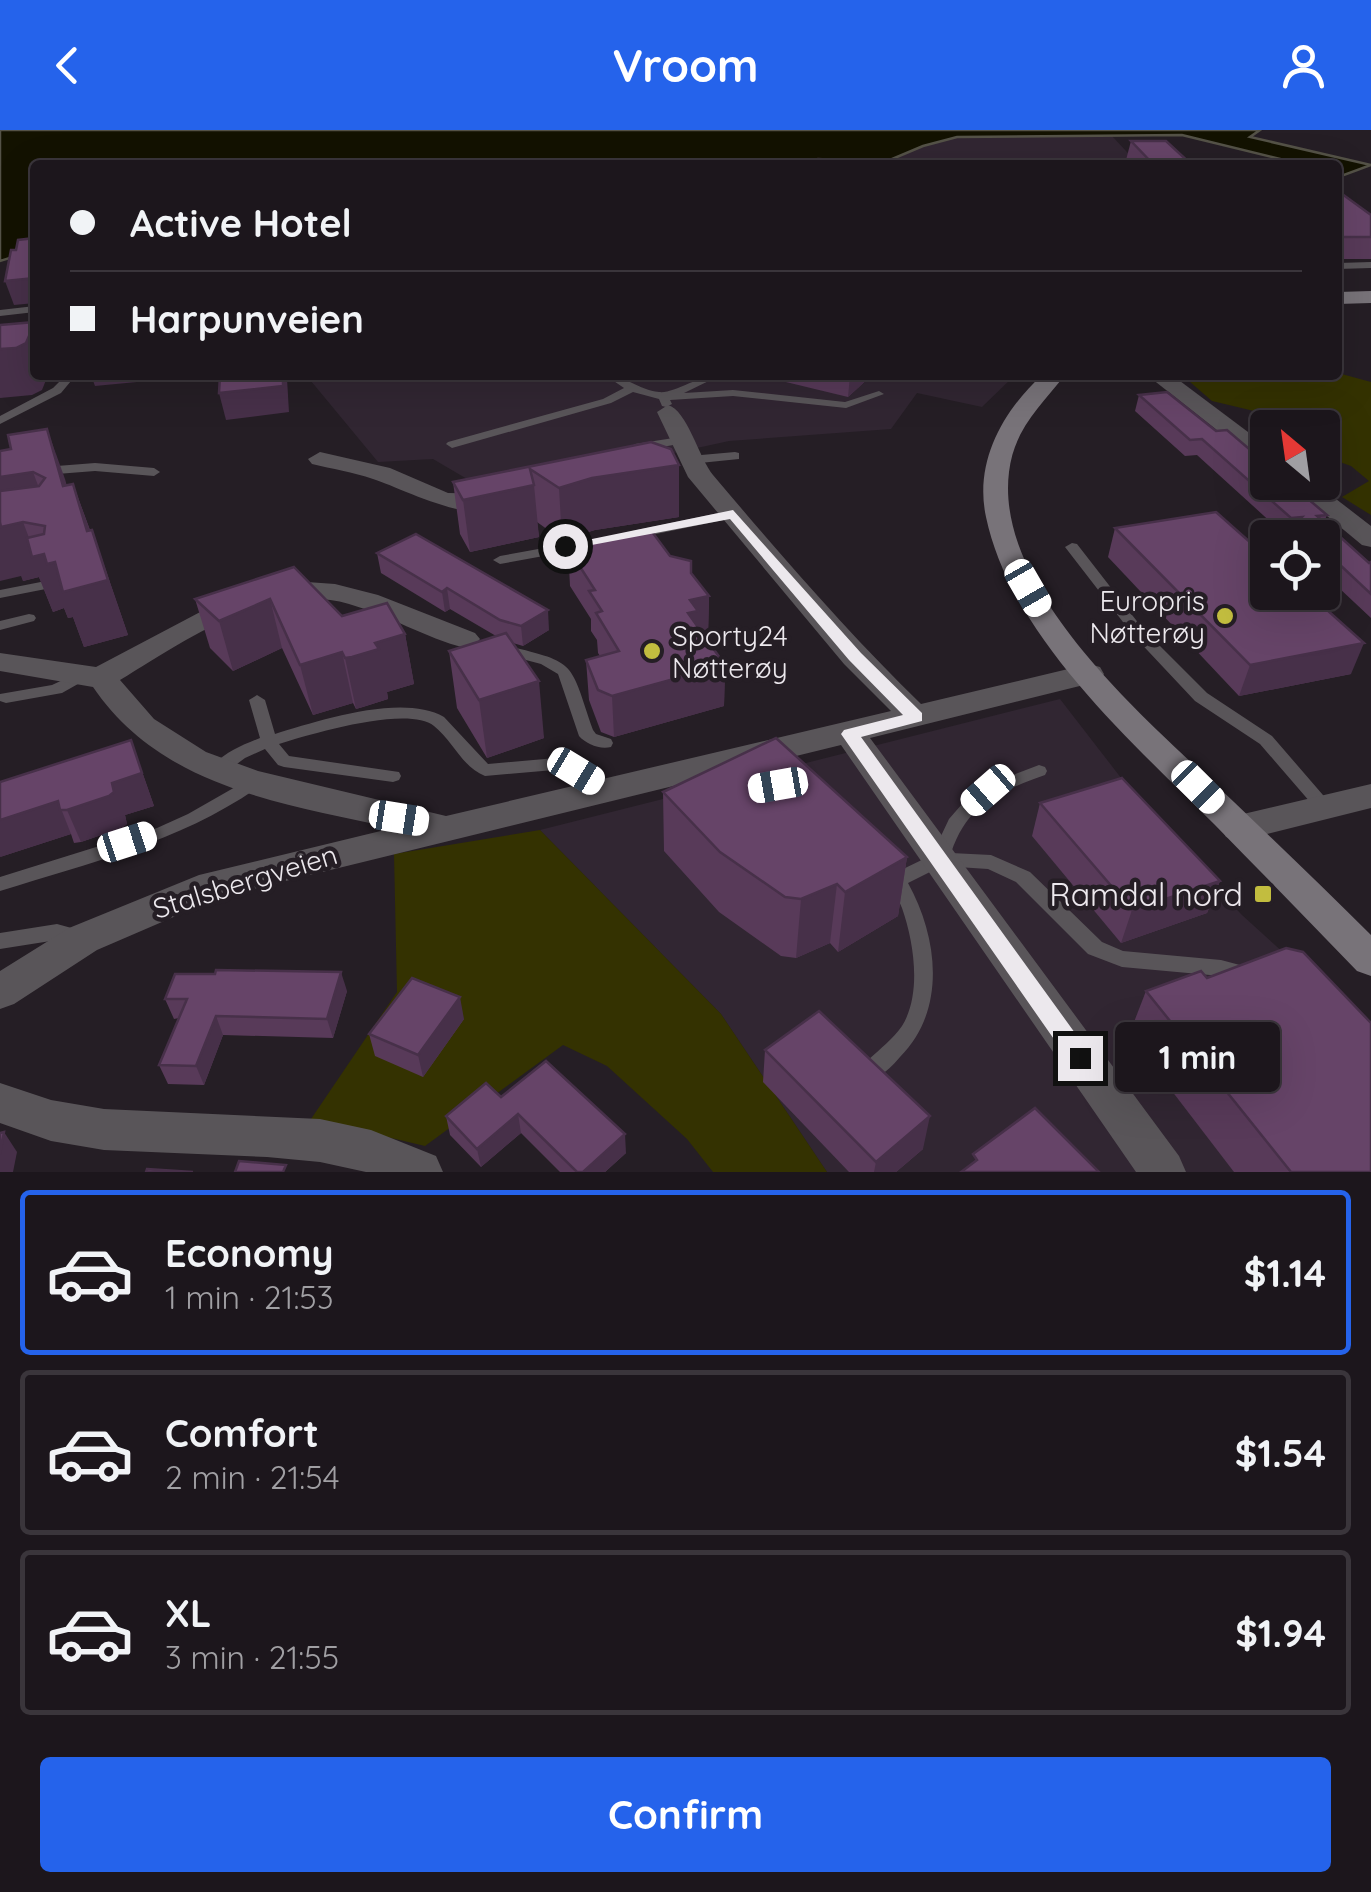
<!DOCTYPE html>
<meta charset="utf-8">
<style>
body{margin:0;font-family:Quicksand,sans-serif;background:#292329;color:#f1f3f6;height:100vh;display:flex;flex-direction:column;font-size:38px;white-space:nowrap}
*{box-sizing:border-box;margin:0}
p{font-size:32px;color:#a09fa3}
.icon{flex:none;width:55px;height:55px;fill:none;stroke:currentColor;stroke-width:2;stroke-linecap:round;stroke-linejoin:round}
.map{position:relative;height:1042px;overflow:hidden}
.drawer{display:flex;flex-direction:column;background:#1c161c;flex:1}
.drawer>*{flex:none}
.banner{position:absolute;left:30px;top:30px;width:1312px;height:220px;border-radius:10px;box-shadow:0 10px 40px #0002,0 0 0 2px #3a353b;display:grid;align-content:center;height:220px;padding:0 40px;background:#1c161c}
.needle{width:65px;rotate:331deg}
.controls{position:absolute;left:1250px;top:280px;display:grid;gap:20px}
.controls a{display:grid;place-items:center;width:90px;height:90px;border-radius:10px;background:#1c161c;box-shadow:0 10px 40px #0002,0 0 0 2px #3a353b;font-size:50px}
.end{position:absolute;width:45px;height:45px;margin:-22px;border:12px solid #ece8ed;background:#111;box-shadow:0 0 0 5px #111}
.from{border-radius:50%}
.bubble{position:absolute;height:70px;border-radius:10px;background:#1c161c;box-shadow:0 10px 40px #0002,0 0 0 2px #3a353b;font-size:32px;font-weight:800;line-height:70px;text-align:center}
.car{position:absolute;width:30px;height:60px;margin:-30px -15px;border-radius:12px;box-shadow:0 0 8px 2px #0007;background:linear-gradient(#fff 24%,#345 0 40%,#fff 0 76%,#345 0 86%,#fff 0)}
.banner b{display:flex;align-items:center;gap:35px;height:95px;font-size:38px}
.banner b+b{border-top:2px solid #3a353b}
.banner i{width:25px;height:25px;background:#f1f3f6}
ul{padding:18px 0 0;list-style:none}
li{display:flex;align-items:center;gap:30px;height:165px;margin:0 20px 15px;padding:0 20px;border:5px solid #3a353b;border-radius:10px}
li div{flex:1}
li b{display:block;font-size:38px}
li em{font-style:normal;font-weight:800}
li.current{border-color:#2563eb}
li>.icon{width:90px;height:90px;stroke-width:1.5}
.primary-button{display:flex;gap:20px;margin-top:auto;padding:20px 40px}
.primary-button a{flex:1;height:115px;border-radius:10px;background:#2563eb;color:#fff;font-size:40px;font-weight:800;line-height:115px;text-align:center}
header{display:flex;justify-content:space-between;align-items:center;height:130px;padding:0 40px;background:#2563eb;color:#fff;font-size:45px;font-weight:800}
.map>svg:first-child{display:block}
.built{fill:#312632}
.green{fill:#343201}
.water{fill:#131200;stroke:#545247;stroke-width:2.5}
.lines{fill:none;stroke-linecap:round;stroke-linejoin:round}
.lane{fill:#595559;fill-rule:evenodd}
.street{fill:#595559;fill-rule:evenodd}
.secondary{fill:#787379;fill-rule:evenodd}
.wall{fill:#583a59}
.shaded-wall{fill:#473049}
.building{fill:#664468;stroke:#473049;stroke-width:2.5}
.route{fill:#ece8ed}
.poi-dot{fill:#c2bd3f;stroke:#251e25;stroke-width:4}
.labels{text-anchor:middle;dominant-baseline:central;stroke-width:9;stroke-linejoin:round;paint-order:stroke}
.poi-label{font-size:28px;fill:#ece8ed;stroke:#251e25;text-anchor:end}
.street-label{font-size:28px;fill:#ece8ed;stroke:#251e25}
.near-poi-label{font-size:32px;fill:#ece8ed;stroke:#251e25;text-anchor:end}
</style>
<header><svg class="icon" aria-label="back" viewBox="0 0 24 24"><path d="M15 5l-7 7 7 7"/></svg>Vroom<svg class="icon" aria-label="person" viewBox="0 0 24 24"><circle cx="12" cy="8" r="4"/><path d="M4 21q1-7 8-7t8 7"/></svg></header>
<div class="map">
<svg width="1371" height="1042" viewBox="0 0 1371 1042">
<rect width="100%" height="100%" fill="#251e25"/>
<!-- built -->
<g class="built">
<path d="M1054,6H1112L1139,35H878L923,16L957,7Z"/>
<path d="M306,245H1015L982,277L917,263L891,299L729,311L491,363L433,329L378,332Z"/>
<path d="M1060,569L1166,706L1242,785L1350,883L1371,1042H827L721,884L540,700Z"/>
</g>
<!-- green -->
<g class="green">
<path d="M1338,243L1371,252V385L1342,367L1369,351L1351,336L1323,326L1322,298L1293,297L1275,286L1212,271L1182,245Z"/>
<path d="M540,700L721,884L827,1042H713L687,1009L607,936L563,915L425,1016L311,989L397,862L394,724Z"/>
</g>
<!-- water -->
<path class="water" d="M0,0H1260L1250,7L1371,35L1344,45L1338,43V35H1305L1182,5L957,7L923,16L878,35H35V120L0,131Z"/>
<g class="lines">
<!-- lane -->
<g class="lane">
<path d="M1371,132V138L1338,139V133Z"/>
<path d="M35,176V182L0,186V180Z"/>
<path d="M66,245H76L61,263L0,294V286L53,258Z"/>
<path d="M605,245C624,245 639,260 659,262C674,264 698,245 721,245L684,263L733,260L845,272L879,261L884,264L846,278L733,266L670,270L672,274L666,277L662,276L659,269L633,262L611,273L452,318L446,314L448,312L603,269L624,258Z"/>
<path d="M680,307L684,309V313L635,322L629,318L635,314Z"/>
<path d="M735,322L739,323V329L690,334L684,330L690,326Z"/>
<path d="M95,333L154,338L160,342L154,346L95,341L44,345L38,341L44,337Z"/>
<path d="M733,380L738,381L739,384L738,387L632,409L625,405L632,401Z"/>
<path d="M599,408L604,409L606,412L604,415L500,434L493,430L500,426Z"/>
<path d="M1072,413L1077,414L1143,499L1207,563L1272,606L1329,672L1332,676L1329,680H1317L1260,614L1195,571L1133,505L1065,417Z"/>
<path d="M56,449L63,453L61,456L0,468V460Z"/>
<path d="M29,484L34,485L36,488L34,491L0,500V491Z"/>
<path d="M504,515C578,533 569,530 593,600L596,604L611,609L613,613L611,617C600,620 586,614 579,606L558,544L541,534L499,523L497,520Z"/>
<path d="M80,542L88,547L85,550L62,563L6,573L0,571V564L52,555Z"/>
<path d="M257,565L265,570L275,604C318,591 402,563 444,587L488,634L556,628L611,655L614,659L611,663H599L554,640L485,646C462,637 453,611 434,596C408,575 311,604 279,614L289,626L399,642L401,646L399,650L393,652L284,637L278,635L265,619L245,628L222,645H210L208,641C221,624 240,616 260,608L249,570Z"/>
<path d="M1039,635L1045,637L1047,641L1045,645C999,662 968,673 951,723L991,725L1030,742L1102,812L1123,821L1221,830L1255,839L1258,845L1255,851L1248,853L1221,846L1122,837L1088,824L1016,752L988,739L942,736L908,753C938,807 947,880 900,927C893,935 886,943 876,947L868,944L865,937L868,930C880,919 893,909 902,896C922,864 914,812 902,778C897,765 889,756 882,744L884,739L891,737L899,741L932,725L949,689L969,666L997,651Z"/>
<path d="M251,648L257,650L260,654L257,658C179,712 89,733 0,761V747L157,698L188,684Z"/>
<path d="M57,794L86,802L89,808L86,814L79,816L57,810L0,819V803Z"/>
</g>
<!-- street -->
<g class="street">
<path d="M1147,245H1172L1268,317V336L1260,334Z"/>
<path d="M668,275C687,280 699,328 713,345C779,423 847,502 921,574L1089,534L1100,537L1104,544L1100,551L870,608L1179,1026L1186,1042H1136L841,615L220,767L97,820L14,874L0,879V841L69,798L199,745L393,698C281,673 162,658 93,557L0,541V523L96,537L204,480L266,458L307,452L335,454L378,465L475,503L480,509L475,515L465,518C425,508 389,485 349,474C269,451 185,510 120,550L154,589L206,622L258,641L446,686L891,581L844,534L688,347L657,282Z"/>
<path d="M320,322L390,338L448,363L494,364L507,372C481,401 402,358 373,349C353,342 332,339 312,334L308,329Z"/>
<path d="M1286,352H1314L1371,396V417L1362,415Z"/>
<path d="M1371,654V678L1239,711L1226,707L1221,698L1226,689L1239,685Z"/>
<path d="M0,953L51,970L104,979L320,989L371,1000L436,1026L443,1042H366L320,1032L267,1027L104,1020L51,1011L0,993Z"/>
</g>
<!-- secondary -->
<g class="secondary">
<path d="M1371,161V173L1338,174V162Z"/>
<path d="M1042,245H1065C1040,277 1014,299 1009,342C994,464 1154,596 1234,672C1280,716 1326,760 1371,805V846L1357,841C1310,792 1262,743 1214,694C1131,611 1011,506 986,387C974,332 1003,281 1042,245Z"/>
</g>
</g>
<!-- wall -->
<g class="wall">
<path d="M1131,11L1192,35H1131L1126,30Z"/>
<path d="M1338,61L1371,85V129H1338Z"/>
<path d="M757,245H872L848,267Z"/>
<path d="M1139,265L1216,301L1327,385L1324,392L1369,433L1371,432V488L1322,442V408H1291L1292,404L1285,405L1197,325L1185,326L1135,281Z"/>
<path d="M651,312L679,387L595,400L562,410L537,392L539,407L470,422L460,404L453,352Z"/>
<path d="M0,321L67,355L73,354L90,400H92L128,505L84,517L73,487L68,488L64,478L53,482L39,447L23,451Z"/>
<path d="M1115,398L1351,544L1239,566L1108,427Z"/>
<path d="M568,418L691,443L709,466L708,505L705,506L725,535L724,576L614,607L601,602L589,570L586,530L600,526L598,523L597,510L591,501V489L570,456Z"/>
<path d="M377,423L549,500L523,516L513,513L544,608L487,628L457,578L449,521L496,506L450,479L445,482L381,443Z"/>
<path d="M294,437L342,486L405,504L414,554L387,562L388,569L363,577L356,579L353,573L313,585L282,518L233,541L210,518L195,469Z"/>
<path d="M131,610L154,676L125,685L127,694L122,698L81,712L74,713L71,704L0,727Z"/>
<path d="M663,662L907,727L898,786L838,822L830,813L796,828L781,826L719,782L664,721Z"/>
<path d="M1040,673L1220,751L1207,783L1121,813L1032,706Z"/>
<path d="M1207,848L1371,1042H1234L1129,905L1146,861Z"/>
<path d="M347,861L333,908L223,905L204,955L168,954L159,935L179,888L174,889L165,869Z"/>
<path d="M464,889L423,947L375,926L369,904Z"/>
<path d="M765,920L923,1019L896,1042H849L763,952Z"/>
<path d="M501,967L626,1023L605,1042H560L521,1003L481,1037L450,1005L446,986Z"/>
</g>
<!-- shaded-wall -->
<g class="shaded-wall">
<path d="M35,148V173L14,175L5,151Z"/>
<path d="M35,192V245H48L42,260L32,265L0,268V219Z"/>
<path d="M91,245H210L95,256Z"/>
<path d="M283,245H286L287,249L289,282L226,290L219,263Z"/>
<path d="M850,245H872L848,267Z"/>
<path d="M47,299L65,349L82,408L63,356Z"/>
<path d="M679,335V387L595,400L562,410L559,358L592,348Z"/>
<path d="M33,342L52,393L23,392L36,426L87,401L73,354L92,406V400L128,505L84,517L73,487L68,488L64,478L53,482L39,447L23,451L21,446L0,451V347Z"/>
<path d="M534,355L539,407L470,422L463,370Z"/>
<path d="M447,458L450,479L445,482L442,462Z"/>
<path d="M709,466L708,505L697,508L688,483L690,470Z"/>
<path d="M270,469L282,518L233,541L219,491Z"/>
<path d="M548,480L549,500L523,516L521,496Z"/>
<path d="M405,504L414,554L387,562L388,569L356,579L345,528L375,513Z"/>
<path d="M1364,513L1351,544L1239,566L1250,535Z"/>
<path d="M342,522L353,573L313,585L300,535Z"/>
<path d="M725,535L724,576L614,607L612,566Z"/>
<path d="M539,551L544,608L487,628L479,570Z"/>
<path d="M131,610L154,676L125,685L127,694L122,698L81,712L67,680L112,653Z"/>
<path d="M58,671L71,704L0,727V690Z"/>
<path d="M907,727L898,786L838,822L845,762Z"/>
<path d="M1220,751L1207,783L1121,813L1132,780Z"/>
<path d="M837,754L830,813L796,828L801,769Z"/>
<path d="M341,842L347,861L333,908L327,889Z"/>
<path d="M460,867L464,889L423,947L418,925Z"/>
<path d="M216,886L223,905L204,955L196,936Z"/>
<path d="M518,984L521,1003L481,1037L477,1019Z"/>
<path d="M930,986L923,1019L896,1042H874L876,1032Z"/>
<path d="M4,1002L17,1022L13,1042H0V1024Z"/>
<path d="M625,1004L626,1023L605,1042H583Z"/>
</g>
<!-- building -->
<g class="building">
<path d="M1131,11H1166L1192,35H1154Z"/>
<path d="M818,29L925,35H814Z"/>
<path d="M1338,61L1371,85V107H1338Z"/>
<path d="M35,108V148L5,151L11,120H16L18,110Z"/>
<path d="M35,192L26,213L16,218L0,219V195Z"/>
<path d="M220,245H283V256L219,263Z"/>
<path d="M1167,262L1216,301L1227,300L1268,335V352H1288L1327,385L1317,386L1369,433L1371,432V464L1322,418V408H1311L1296,393L1302,387L1291,388L1202,309L1190,310L1139,265Z"/>
<path d="M47,299L63,356L73,354L87,401L92,400L108,450L63,462L55,432L47,434L44,424L32,427L27,408L44,404L45,396L23,392L1,397L0,392V361L39,356L45,348L33,342L0,347V321L11,319L8,305Z"/>
<path d="M651,312L671,319L679,335L592,348L559,358L530,339L534,355L463,370L453,352Z"/>
<path d="M1216,382L1268,428V462H1307L1364,513L1250,535L1115,398Z"/>
<path d="M650,399L670,426L691,431V443L709,466L690,470L698,481L688,483L725,535L612,566L598,560L586,530L619,521L596,483L602,481L589,461L595,460L568,418Z"/>
<path d="M416,404L548,480L521,496L500,490L447,458L442,462L377,423Z"/>
<path d="M294,437L342,486L387,473L405,504L375,513L379,519L352,527L345,528L342,522L300,535L270,469L219,491L195,469Z"/>
<path d="M506,503L539,551L479,570L449,521Z"/>
<path d="M776,608L907,727L845,762L837,754L801,769L785,767L720,722L663,662Z"/>
<path d="M131,610L142,643L112,653L114,662L109,666L67,680H60L58,671L0,690V652Z"/>
<path d="M1122,648L1220,751L1132,780L1040,673Z"/>
<path d="M1286,818L1303,822L1371,893V1042H1291L1146,861L1201,841L1207,848Z"/>
<path d="M216,840L341,842L327,889L216,886L196,936L159,935L187,869H165L175,844H215Z"/>
<path d="M412,848L460,867L418,925L369,904Z"/>
<path d="M819,881L930,986L876,1032L765,920Z"/>
<path d="M546,931L625,1004L583,1042H577L518,984L477,1019L446,986L486,953L501,967Z"/>
<path d="M1035,978L1099,1042H961L977,1030L973,1024Z"/>
<path d="M4,1002L0,1024V1003Z"/>
<path d="M239,1031L286,1035L283,1042H235Z"/>
<path d="M147,1039L193,1042H146Z"/>
</g>
<!-- route -->
<path class="route" d="M733,380L861,523L922,583V591L861,607L1088,921L1092,928L1088,935H1072L841,604L844,600L903,585L849,530L730,389L565,420L558,416Z"/>
<!-- markers -->
<g class="poi-dot">
<circle cx="1225" cy="486" r="10"/>
<circle cx="652" cy="521" r="10"/>
<rect x="1253" y="754" width="20" height="20" rx="5"/>
</g>
<g class="labels">
<!-- poi labels -->
<g class="poi-label">
<text x="1205" y="470">Europris<tspan x="1205" dy="32">Nøtterøy</tspan></text>
<text x="672" y="505" text-anchor="start">Sporty24<tspan x="672" dy="32">Nøtterøy</tspan></text>
</g>
<!-- street labels -->
<g class="street-label">
<text transform="translate(245 751) rotate(-17)">Stalsbergveien</text>
</g>
<!-- near-poi labels -->
<g class="near-poi-label">
<text x="1243" y="764">Ramdal nord</text>
</g>
</g>
</svg>
<div class="controls">
<a><svg class="needle" viewBox="-14 -14 28 28"><path d="M0-13l5 13h-10z" fill="#e53935"/><path d="M0 13l5-13h-10z" fill="#a09fa3"/></svg></a>
<a><svg class="icon" aria-label="locate" viewBox="0 0 24 24"><circle cx="12" cy="12" r="6"/><path d="M12 2v4M12 18v4M2 12h4M18 12h4"/></svg></a>
</div>
<i class="end from" style="left:565px;top:416px"></i>
<i class="end" style="left:1080px;top:928px"></i>
<div class="bubble" style="left:1115px;top:892px;width:165px">1 min</div>
<i class="car" style="left:1028px;top:458px;rotate:150deg"></i>
<i class="car" style="left:576px;top:641px;rotate:121deg"></i>
<i class="car" style="left:778px;top:655px;rotate:260deg"></i>
<i class="car" style="left:1198px;top:657px;rotate:135deg"></i>
<i class="car" style="left:988px;top:660px;rotate:229deg"></i>
<i class="car" style="left:399px;top:688px;rotate:99deg"></i>
<i class="car" style="left:127px;top:712px;rotate:72deg"></i>
<div class="banner">
<b><i class="from"></i>Active Hotel</b>
<b><i></i>Harpunveien</b>
</div>
</div>
<section class="drawer">
<ul>
<li class="current"><svg class="icon" aria-label="car" viewBox="0 0 24 24"><path d="M5 17H2v-5l4-1 3-4h7l3 4 3 1v5h-3M9 17h6M6 11h13"/><circle cx="7" cy="17" r="2"/><circle cx="17" cy="17" r="2"/></svg><div><b>Economy</b><p>1 min · 21:53</p></div><em>$1.14</em></li>
<li><svg class="icon" aria-label="car" viewBox="0 0 24 24"><path d="M5 17H2v-5l4-1 3-4h7l3 4 3 1v5h-3M9 17h6M6 11h13"/><circle cx="7" cy="17" r="2"/><circle cx="17" cy="17" r="2"/></svg><div><b>Comfort</b><p>2 min · 21:54</p></div><em>$1.54</em></li>
<li><svg class="icon" aria-label="car" viewBox="0 0 24 24"><path d="M5 17H2v-5l4-1 3-4h7l3 4 3 1v5h-3M9 17h6M6 11h13"/><circle cx="7" cy="17" r="2"/><circle cx="17" cy="17" r="2"/></svg><div><b>XL</b><p>3 min · 21:55</p></div><em>$1.94</em></li>
</ul>
<div class="primary-button"><a>Confirm</a></div>
</section>
